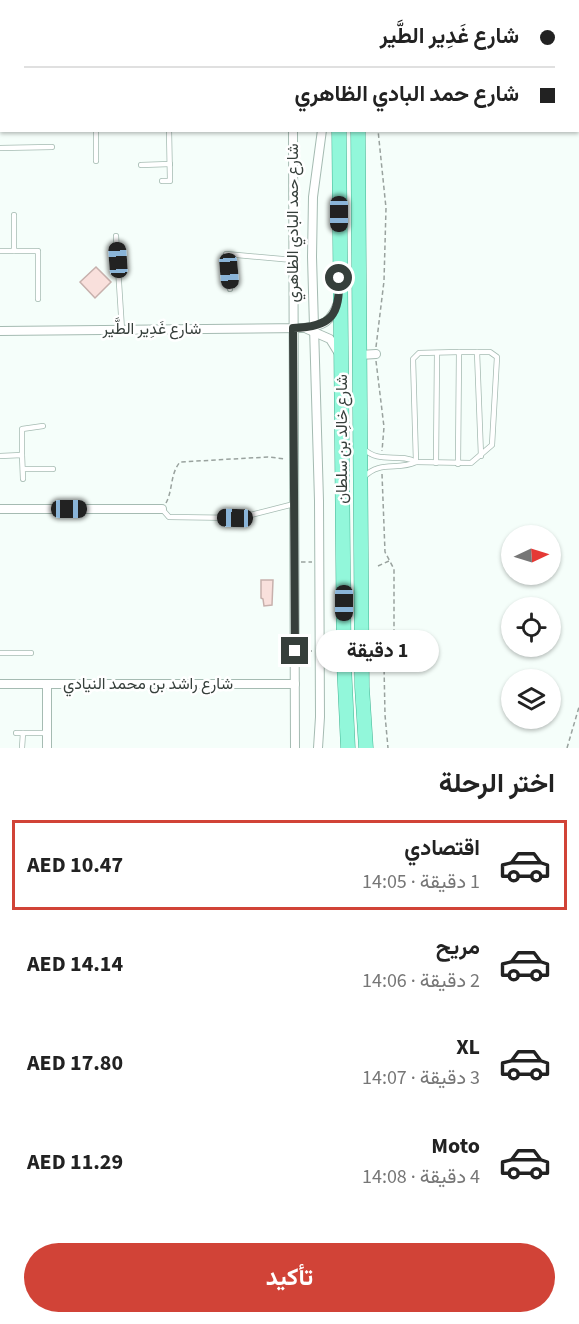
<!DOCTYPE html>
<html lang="ar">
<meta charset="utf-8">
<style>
body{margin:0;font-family:"Source Sans 3",Vazirmatn,sans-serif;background:#f6f6f6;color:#222;direction:rtl;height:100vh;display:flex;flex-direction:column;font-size:22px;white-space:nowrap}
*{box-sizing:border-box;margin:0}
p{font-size:20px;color:#767676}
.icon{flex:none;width:33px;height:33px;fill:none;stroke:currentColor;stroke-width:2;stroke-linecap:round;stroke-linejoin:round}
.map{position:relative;height:748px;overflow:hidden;direction:ltr}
.side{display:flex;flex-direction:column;background:#fff;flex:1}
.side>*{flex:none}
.guide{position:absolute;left:0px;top:0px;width:579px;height:132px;box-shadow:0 2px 4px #0004;direction:rtl;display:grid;align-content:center;height:132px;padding:0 24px;background:#fff}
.needle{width:39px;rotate:86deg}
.controls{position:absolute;left:501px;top:525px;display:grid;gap:12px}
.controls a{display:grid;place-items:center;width:60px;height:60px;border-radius:50%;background:#fff;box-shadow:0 2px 4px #0004;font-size:30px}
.end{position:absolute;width:27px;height:27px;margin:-14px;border:8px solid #363f3b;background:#fff;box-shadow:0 0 0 3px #fff}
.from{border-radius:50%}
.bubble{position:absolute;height:42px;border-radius:21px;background:#fff;box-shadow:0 2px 4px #0004;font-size:20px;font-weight:700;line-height:42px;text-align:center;direction:rtl}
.car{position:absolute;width:18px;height:36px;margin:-18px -9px;border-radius:8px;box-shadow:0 0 4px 2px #0007;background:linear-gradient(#222 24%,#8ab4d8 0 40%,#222 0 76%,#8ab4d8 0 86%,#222 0)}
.guide b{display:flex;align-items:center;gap:21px;height:57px;font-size:22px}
.guide b+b{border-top:2px solid #e0e0e0}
.guide i{width:15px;height:15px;background:#222}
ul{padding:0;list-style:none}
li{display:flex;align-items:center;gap:18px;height:90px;margin:0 12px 9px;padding:0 12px;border:3px solid transparent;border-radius:0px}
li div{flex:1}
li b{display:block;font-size:22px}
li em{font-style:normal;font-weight:700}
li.on{border-color:#d14337}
li>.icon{width:54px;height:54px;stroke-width:1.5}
h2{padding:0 24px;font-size:27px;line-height:72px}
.button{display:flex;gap:12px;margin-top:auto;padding:12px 24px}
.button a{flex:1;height:69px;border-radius:36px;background:#d14337;color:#fff;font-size:24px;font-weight:700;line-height:69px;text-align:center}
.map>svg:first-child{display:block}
.building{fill:#f9e0dc;stroke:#c7b0ac;stroke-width:1.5}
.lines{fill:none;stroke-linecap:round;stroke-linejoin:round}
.lane-casing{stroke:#a5bbb2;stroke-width:6}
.street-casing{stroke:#a5bbb2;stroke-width:10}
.primary-casing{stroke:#43b392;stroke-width:15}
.path{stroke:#99a29e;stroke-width:1.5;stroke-dasharray:4.5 3;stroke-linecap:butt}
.lane{stroke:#fff;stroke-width:4.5}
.street{stroke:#fff;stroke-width:8}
.primary{stroke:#92f7da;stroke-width:14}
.route{stroke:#363f3b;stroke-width:8}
.labels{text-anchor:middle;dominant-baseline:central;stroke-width:5;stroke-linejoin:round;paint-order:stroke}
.street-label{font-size:16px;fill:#363f3b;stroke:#fff}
</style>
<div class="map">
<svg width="579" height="748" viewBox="0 0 579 748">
<rect width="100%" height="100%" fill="#f5fefa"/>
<!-- building -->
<g class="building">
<path d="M96,267L111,282L95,298L80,282Z"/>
<path d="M261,580H273L272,605L264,606L263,599L261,598Z"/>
</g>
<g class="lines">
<defs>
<g id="lane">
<path d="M96,130V161"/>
<path d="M0,148L52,147"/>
<path d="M141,165L170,164"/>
<path d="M162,181H170L169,130"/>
<path d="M116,236L122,330"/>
<path d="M0,251H38V299"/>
<path d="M14,251V215"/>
<path d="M230,289L229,271L223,262L226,254L293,260"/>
<path d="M459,352H490L497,357L492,445L471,463L416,462L413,359L419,353Z"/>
<path d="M477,352L481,456"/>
<path d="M363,448C379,465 399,452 416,462C398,471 380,460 364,477"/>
<path d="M22,455V429L43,426"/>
<path d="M0,456L22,455L23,479"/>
<path d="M436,463L437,353"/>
<path d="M458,464L459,352"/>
<path d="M23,469H53"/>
<path d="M162,509L169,517L239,518L294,504"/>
<path d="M0,653H31"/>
<path d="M16,733H47"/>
<path d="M22,748L23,733"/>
</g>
<g id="street">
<path d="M292,0V2"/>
<path d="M309,2V0"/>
<path d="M293,130L295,748"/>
<path d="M307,329L330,339L338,352"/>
<path d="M0,331L304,328C323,326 331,322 338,303"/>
<path d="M360,355L376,354"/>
<path d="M0,509H162"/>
<path d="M0,684H295"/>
<path d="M47,685V748"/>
<path d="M318,748L320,717L319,501L312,257L313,197L322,130"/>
</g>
<g id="primary">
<path d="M338,0V2"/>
<path d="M356,0L357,2"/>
<path d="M339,130L344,664L348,748"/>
<path d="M358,130L362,687L366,748"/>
</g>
</defs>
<!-- lane casing -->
<use href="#lane" class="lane-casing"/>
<!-- street casing -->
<use href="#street" class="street-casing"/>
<!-- primary casing -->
<use href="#primary" class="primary-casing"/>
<!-- path -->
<g class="path">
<path d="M388,2V0"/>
<path d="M376,347L384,281L386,208L378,130"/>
<path d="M376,361L384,427L382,451"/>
<path d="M382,474L385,552L394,569V650L385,658L384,665L385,715L388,748"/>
<path d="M166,503C173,490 170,474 180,462L268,457L286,459"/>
<path d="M301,562H312"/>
<path d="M378,566L389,561"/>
<path d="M302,651H312"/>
<path d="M567,748L579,707"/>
</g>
<!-- lane -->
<use href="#lane" class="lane"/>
<!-- street -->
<use href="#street" class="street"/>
<!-- primary -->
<use href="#primary" class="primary"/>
</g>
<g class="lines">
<!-- route -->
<path class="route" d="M295,651L293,328C332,327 340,315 339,278"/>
</g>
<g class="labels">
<!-- street labels -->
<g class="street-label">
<text transform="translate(293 223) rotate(-90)">شارع حمد البادي الظاهري</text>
<text x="152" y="329">شارع غَدِير الطَّير</text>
<text transform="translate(342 439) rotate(-90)">شارع خالِد بن سلطان</text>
<text x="148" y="684">شارع راشد بن محمد النيادي</text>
</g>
</g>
</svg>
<div class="controls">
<a><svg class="needle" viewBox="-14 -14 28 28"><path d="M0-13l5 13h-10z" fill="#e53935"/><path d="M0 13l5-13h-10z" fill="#767676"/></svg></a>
<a><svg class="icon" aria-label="locate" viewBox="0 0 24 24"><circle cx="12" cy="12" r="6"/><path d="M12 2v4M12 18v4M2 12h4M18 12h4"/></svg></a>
<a><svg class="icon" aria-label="layers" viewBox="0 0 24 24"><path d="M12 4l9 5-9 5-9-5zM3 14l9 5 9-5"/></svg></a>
</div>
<i class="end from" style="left:339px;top:278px"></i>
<i class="end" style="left:295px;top:651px"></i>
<div class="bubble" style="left:316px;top:630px;width:123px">1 دقيقة</div>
<i class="car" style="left:339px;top:214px;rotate:180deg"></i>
<i class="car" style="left:118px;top:260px;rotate:356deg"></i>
<i class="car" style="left:229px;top:271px;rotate:175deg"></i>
<i class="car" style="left:69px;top:509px;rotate:90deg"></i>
<i class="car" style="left:235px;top:518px;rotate:271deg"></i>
<i class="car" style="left:344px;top:603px;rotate:180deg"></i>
<div class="guide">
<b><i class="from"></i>شارع غَدِير الطَّير</b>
<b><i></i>شارع حمد البادي الظاهري</b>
</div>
</div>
<section class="side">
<h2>اختر الرحلة</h2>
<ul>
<li class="on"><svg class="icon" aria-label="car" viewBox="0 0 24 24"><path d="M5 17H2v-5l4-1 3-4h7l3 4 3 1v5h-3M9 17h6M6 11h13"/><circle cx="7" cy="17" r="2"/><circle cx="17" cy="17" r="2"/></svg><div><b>اقتصادي</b><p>1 دقيقة · 14:05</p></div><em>AED 10.47</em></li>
<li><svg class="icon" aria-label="car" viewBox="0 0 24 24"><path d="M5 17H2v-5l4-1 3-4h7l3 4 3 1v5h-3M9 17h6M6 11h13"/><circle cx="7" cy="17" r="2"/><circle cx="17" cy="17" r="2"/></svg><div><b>مريح</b><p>2 دقيقة · 14:06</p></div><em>AED 14.14</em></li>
<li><svg class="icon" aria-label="car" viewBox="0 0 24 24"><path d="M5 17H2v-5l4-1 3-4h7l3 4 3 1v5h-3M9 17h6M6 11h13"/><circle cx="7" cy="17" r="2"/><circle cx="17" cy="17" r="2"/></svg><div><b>XL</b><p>3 دقيقة · 14:07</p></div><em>AED 17.80</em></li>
<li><svg class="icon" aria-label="car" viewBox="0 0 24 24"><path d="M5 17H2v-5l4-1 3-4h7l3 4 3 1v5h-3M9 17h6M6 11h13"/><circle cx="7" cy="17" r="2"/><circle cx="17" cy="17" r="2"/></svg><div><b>Moto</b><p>4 دقيقة · 14:08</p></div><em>AED 11.29</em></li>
</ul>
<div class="button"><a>تأكيد</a></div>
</section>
